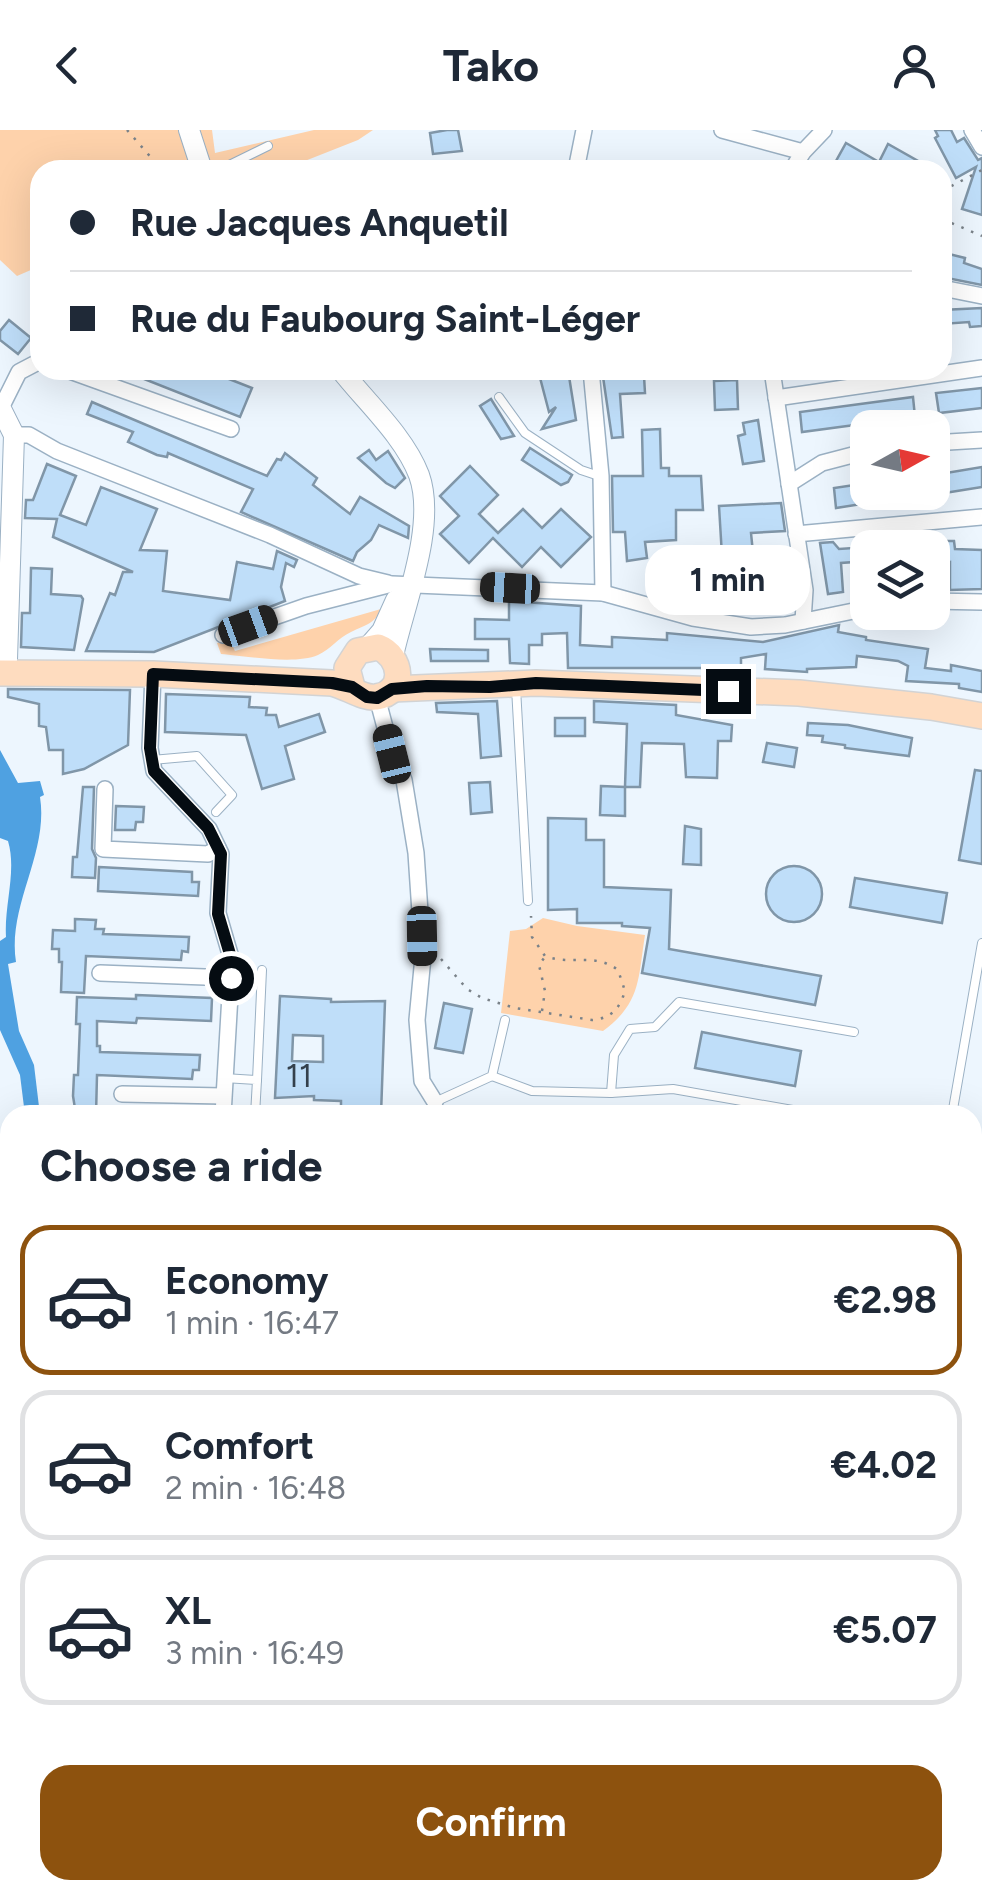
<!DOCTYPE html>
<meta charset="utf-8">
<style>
body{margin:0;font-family:Figtree,sans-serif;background:#f2f2f3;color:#1f2937;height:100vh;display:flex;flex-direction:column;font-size:38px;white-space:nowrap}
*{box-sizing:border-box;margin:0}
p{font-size:32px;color:#747a83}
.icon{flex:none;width:55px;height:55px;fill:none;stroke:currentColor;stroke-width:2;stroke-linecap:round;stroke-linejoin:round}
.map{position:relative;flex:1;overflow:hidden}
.panel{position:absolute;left:0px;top:975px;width:982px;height:795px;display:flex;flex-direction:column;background:#fff;border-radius:30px 30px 0 0;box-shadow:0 10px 40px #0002}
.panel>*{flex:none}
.hud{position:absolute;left:30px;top:30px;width:922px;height:220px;border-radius:30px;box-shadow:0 10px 40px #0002;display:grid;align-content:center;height:220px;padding:0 40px;background:#fff}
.needle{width:65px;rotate:82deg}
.fabs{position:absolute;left:850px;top:280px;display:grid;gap:20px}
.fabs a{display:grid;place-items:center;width:100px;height:100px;border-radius:20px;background:#fff;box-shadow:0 10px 40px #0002;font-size:50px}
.end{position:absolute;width:45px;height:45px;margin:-22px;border:12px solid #050c12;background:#fff;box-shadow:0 0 0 5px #fff}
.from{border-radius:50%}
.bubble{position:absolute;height:70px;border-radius:30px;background:#fff;box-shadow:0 10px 40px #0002;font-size:32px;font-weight:700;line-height:70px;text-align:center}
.car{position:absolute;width:30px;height:60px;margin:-30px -15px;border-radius:12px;box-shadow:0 0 8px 2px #0007;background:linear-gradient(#222 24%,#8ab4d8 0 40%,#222 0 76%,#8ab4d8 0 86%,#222 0)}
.hud b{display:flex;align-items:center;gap:35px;height:95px;font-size:38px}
.hud b+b{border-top:2px solid #e0e1e3}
.hud i{width:25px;height:25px;background:#1f2937}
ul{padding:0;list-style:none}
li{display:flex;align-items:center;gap:30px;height:150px;margin:0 20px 15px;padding:0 20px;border:5px solid #e0e1e3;border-radius:30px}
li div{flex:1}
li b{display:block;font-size:38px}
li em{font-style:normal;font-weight:700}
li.current{border-color:#8d520e}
li>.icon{width:90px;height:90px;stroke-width:1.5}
h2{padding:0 40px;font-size:45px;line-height:120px}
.cta{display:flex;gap:20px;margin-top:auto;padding:20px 40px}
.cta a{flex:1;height:115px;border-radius:30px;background:#8d520e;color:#fff;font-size:40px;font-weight:700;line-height:115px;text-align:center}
header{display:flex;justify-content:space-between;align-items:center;height:130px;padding:0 40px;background:#fff;font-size:45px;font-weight:700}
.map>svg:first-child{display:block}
.green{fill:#fed2ab}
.water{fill:#4fa1e1}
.building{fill:#bfdef9;stroke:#8096a8;stroke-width:2.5;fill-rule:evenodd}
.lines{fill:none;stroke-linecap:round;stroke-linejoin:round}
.service-casing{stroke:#9bb1c4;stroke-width:10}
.minor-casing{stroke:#9bb1c4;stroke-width:18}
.tertiary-casing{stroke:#9bb1c4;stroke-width:22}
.primary-casing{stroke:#d2d3d4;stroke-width:28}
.path{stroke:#7a8289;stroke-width:2.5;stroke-dasharray:2.5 8;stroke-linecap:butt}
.service{stroke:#fff;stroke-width:8}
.minor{stroke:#fff;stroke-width:15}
.tertiary{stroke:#fff;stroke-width:20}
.primary{stroke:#fedcbf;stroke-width:25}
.route{stroke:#050c12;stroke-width:12}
.labels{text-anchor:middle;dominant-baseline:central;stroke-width:8;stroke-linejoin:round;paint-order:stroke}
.number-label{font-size:32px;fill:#34404c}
</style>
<header><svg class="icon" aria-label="back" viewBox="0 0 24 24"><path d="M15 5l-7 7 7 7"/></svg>Tako<svg class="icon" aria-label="person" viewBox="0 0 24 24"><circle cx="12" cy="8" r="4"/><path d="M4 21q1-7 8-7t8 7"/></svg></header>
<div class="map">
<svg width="982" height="1770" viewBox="0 0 982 1770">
<rect width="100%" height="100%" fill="#edf6fe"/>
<!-- green -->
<g class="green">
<path d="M0,0H212L215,23L314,0H373L358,10L282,40H40V136L17,146L0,130Z"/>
<path d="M381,479C375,494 365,495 351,502C338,508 331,519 318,525C295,535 246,526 221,524L217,513L229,509L235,521Z"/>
<path d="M543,788L577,796L645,805C638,849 641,873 603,901L501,883L510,801L526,799Z"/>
<path d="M287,1760H596L599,1770H286Z"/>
</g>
<!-- water -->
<g class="water">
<path d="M0,620L18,653L40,651L44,665L40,667C49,723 7,776 16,832L8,834L19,901L34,935L40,985H25L20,945L0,900V811L6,807C4,775 17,741 8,711L0,708Z"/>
<path d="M973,1595L982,1598V1705L973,1702Z"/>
</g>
<!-- building -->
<g class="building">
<path d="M447,0H458L462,21L433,24L430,3Z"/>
<path d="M935,0H951L957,12L964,8L978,30L982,28V85L962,79L976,37L956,48L935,8L938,6Z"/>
<path d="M846,13L879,32L888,14L934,40H831Z"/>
<path d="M949,124L965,128L964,133L982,139V155L942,147V128L948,129Z"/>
<path d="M982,178V196L970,197L969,192L942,194V180Z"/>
<path d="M9,190L31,208L18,224L0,210V201Z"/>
<path d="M233,240L229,249L252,258L240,287L124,241Z"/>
<path d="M538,240H568L576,290L542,299L556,277L549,282Z"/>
<path d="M602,240H615L616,248L644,246L645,263L620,264L623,307L612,308Z"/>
<path d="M737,250L738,279L715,280L714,251Z"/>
<path d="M982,258V278L939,283L936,263Z"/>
<path d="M913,267L915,287L802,302L800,282Z"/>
<path d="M491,269L514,306L501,309L480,276Z"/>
<path d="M92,272L267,346L277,329L281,330L285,323L317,348L313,355L350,384L360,367L409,396L408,408L379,395L371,410L357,422L353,431L241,382L253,359L168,323L167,327L157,325L128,312L133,302L87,284Z"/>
<path d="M758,290L764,331L743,334L738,306L745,304L743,293Z"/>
<path d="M660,299L661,338H669V346H701L703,380H676V410L645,412L647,428L627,431L625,402H613L612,346H643L642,300Z"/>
<path d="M530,318L572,345L568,352L561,355L522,330Z"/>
<path d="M369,320L376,330L388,321L405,348L395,358L386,353L358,328Z"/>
<path d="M47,334L76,346L60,385L86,395L101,357L157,379L140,420L167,421L163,461L230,470L237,432L273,439L277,421L297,430L294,437L286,433L281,457L285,471L154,522L86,521L110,463L115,465L123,442H133L53,407L57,389L25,388L26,370H33Z"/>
<path d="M470,336L498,365L479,384L498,403L523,379L542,398L561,379L591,407L561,437L541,417L522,437L493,408L469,433L440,404L459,386L440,366Z"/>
<path d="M982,337V357L932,365V350L947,348L946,343Z"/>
<path d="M868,353V373L836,378L834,358Z"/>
<path d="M781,373L785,401L751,403L753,423L722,426L719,376Z"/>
<path d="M938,411H954L955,419L982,420V459L950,460V432L945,433V425H938Z"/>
<path d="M833,412L839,419L868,417V431L841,433L843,462L828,464L820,413Z"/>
<path d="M31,438L52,439L51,464L81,466L83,469L74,520L21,517L22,483H30Z"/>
<path d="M509,471L581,476L580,515L612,517V507L667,510V503L763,512L839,495L838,502L866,507V510L928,519L925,538L951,541V535L982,541V562L959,558V554L906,551L908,536L898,531L857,526L856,537L807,539V542L765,539L766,524L741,528V538H568L567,503L542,504V515H529V534L510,533L509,509H475V489L509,490Z"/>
<path d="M430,519L488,520V531H431Z"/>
<path d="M8,559L130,560L128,615L84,639L63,644V620H49L46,597L39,596V574L8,567Z"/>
<path d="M166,564L250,567L249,577L267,578L266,585H276L279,597L319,584L325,602L285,616L294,649L262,659L246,605L165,602Z"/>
<path d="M497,571L501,626L481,628L478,584L437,582L436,573Z"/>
<path d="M594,571L676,575V585L732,595L731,611H718L717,648L686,647L684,614L642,613L640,657H625L627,594L594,592Z"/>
<rect x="555" y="588" width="30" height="18"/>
<path d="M808,593L848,595L912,608L909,626L845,618V615L822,612L823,606L807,605Z"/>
<path d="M767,613L797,618L794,637L763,632Z"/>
<path d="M975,640L982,641V734L959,730Z"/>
<path d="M490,652L492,682L471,684L469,653Z"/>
<path d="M601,656L625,657V686L600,685Z"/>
<path d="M83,657H94L92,719L96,728L95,748L72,747L73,727H77Z"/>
<path d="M116,676L144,677L143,692H136L135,700H115Z"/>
<path d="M548,688L586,689V710H604V757L671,760L669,819L821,846L815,875L642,843L650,798L622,796V793H577V779L548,780Z"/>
<path d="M685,696L701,699V735L683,734Z"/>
<circle cx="794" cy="764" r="28"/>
<path d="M99,737L192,742V752H199L198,766L98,761Z"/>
<path d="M855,748L947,763L942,793L850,777Z"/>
<path d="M75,789L96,790L95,799H104L103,804L189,807L188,822L182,821L181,830L86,826L84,863L61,862L62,832H59V819H52L53,800L75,801Z"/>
<path d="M136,865L212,868L211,891L137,888L136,893L97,891V916H100V922L200,925L199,940H193L192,949L97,945L96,985H76L73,966L74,945H78L80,894H76L77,867L136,869Z"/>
<path d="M280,866L331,869V872L385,871L381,985H341V971L314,970V966L275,968ZM293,905L323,906V932L292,931Z"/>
<path d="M444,873L472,879L463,923L435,918Z"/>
<path d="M702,902L801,921L795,956L695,938Z"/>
</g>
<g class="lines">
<defs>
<g id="service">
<path d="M219,40L268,16"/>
<path d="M499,267L525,303L581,340L599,346"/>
<path d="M516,558L528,771"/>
<path d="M152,630L197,626L232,665L216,682"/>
<path d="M492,946L532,961L611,963L673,959L821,985"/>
<path d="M224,948L257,950L255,985"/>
<path d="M257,950L262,840"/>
<path d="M611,963L614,925L630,899L655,897L679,872L854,902"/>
<path d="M428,985L435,972L492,946L505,890"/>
<path d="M952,985L982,813"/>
<path d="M972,1010L982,1014"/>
<path d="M972,1361L982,1362"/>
<path d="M0,1418L10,1409"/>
<path d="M0,1607L10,1598"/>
<path d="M224,1770L233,1760"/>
</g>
<g id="minor">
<path d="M722,0L803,22"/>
<path d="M972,0L982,17"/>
<path d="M576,40L584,0"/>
<path d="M792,40L803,22L824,0"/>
<path d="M942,158L982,166"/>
<path d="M67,240L231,299"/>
<path d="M591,240L601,346L603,463"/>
<path d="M772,240L805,460L803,491"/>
<path d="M776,268L982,238"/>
<path d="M1,278L19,242L40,231"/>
<path d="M14,305H29L57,321L270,405L359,446L388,453"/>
<path d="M932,313L982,310"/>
<path d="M789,354L822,333L868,321"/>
<path d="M796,404L982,387"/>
<path d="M932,471L982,472"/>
<path d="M223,505L306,476L392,454L603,463L693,488L751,497L785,495L868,478"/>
<path d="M153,544L150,618L154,641L209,699L221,724L218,783L232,831L223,985"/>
<path d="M377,567L392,624L404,650L416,723L423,827L417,890L422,951L435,972"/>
<path d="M105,659L103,719L208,724L218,718"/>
<path d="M100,843L231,848"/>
<path d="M122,964L223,966"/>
<path d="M0,1310L10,1321"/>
<path d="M199,1760L208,1770"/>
<path d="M661,1760L663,1769L668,1770"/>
<path d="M889,1760L907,1770"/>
</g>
<g id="tertiary">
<path d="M189,0L202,40"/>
<path d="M341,240C366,272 404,306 419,345C437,395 404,475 393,526"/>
<path d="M0,277L14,305L7,530"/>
<path d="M369,516L382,501L396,470"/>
</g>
<g id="primary">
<path d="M0,543L153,544L332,553C346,556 364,569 376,567C407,563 402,526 378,517L358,521L347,538L352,557"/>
<path d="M392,559L536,553L799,563L931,577L982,586"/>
</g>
</defs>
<!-- service casing -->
<use href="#service" class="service-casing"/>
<!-- minor casing -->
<use href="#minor" class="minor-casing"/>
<!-- tertiary casing -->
<use href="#tertiary" class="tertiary-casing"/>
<!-- primary casing -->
<use href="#primary" class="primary-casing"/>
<!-- path -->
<g class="path">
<path d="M127,0L162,40"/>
<path d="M942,61L982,40"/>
<path d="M942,89L982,106"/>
<path d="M441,829L467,859L482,868L515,878L592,890C611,888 619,880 625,861L618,840C595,822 571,836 545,826L532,807L531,786"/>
<path d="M542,881L545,861L539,835L544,828"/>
<path d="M770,1770L776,1760"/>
</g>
<!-- service -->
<use href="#service" class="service"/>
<!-- minor -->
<use href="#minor" class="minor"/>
<!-- tertiary -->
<use href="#tertiary" class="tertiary"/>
<!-- primary -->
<use href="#primary" class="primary"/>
</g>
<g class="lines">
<!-- route -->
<path class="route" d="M231,848L232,831L218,784L221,724L208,698L154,641L150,618L153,544L332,553L352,557L367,567L377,568L392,559L427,556L490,557L536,553L728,561"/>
</g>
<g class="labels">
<!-- number labels -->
<g class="number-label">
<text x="299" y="946">11</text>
</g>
</g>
</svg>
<div class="fabs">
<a><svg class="needle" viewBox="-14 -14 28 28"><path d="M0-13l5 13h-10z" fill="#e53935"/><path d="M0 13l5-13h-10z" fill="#747a83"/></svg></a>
<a><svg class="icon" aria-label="layers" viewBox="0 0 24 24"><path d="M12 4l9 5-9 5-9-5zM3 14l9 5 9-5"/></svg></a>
</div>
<i class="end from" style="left:231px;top:848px"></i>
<i class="end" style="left:728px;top:561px"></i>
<div class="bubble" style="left:645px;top:415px;width:165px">1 min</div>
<i class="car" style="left:510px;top:458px;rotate:273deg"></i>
<i class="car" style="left:248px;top:496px;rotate:70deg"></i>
<i class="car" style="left:392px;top:624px;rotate:346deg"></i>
<i class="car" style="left:422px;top:806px;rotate:179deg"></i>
<div class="hud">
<b><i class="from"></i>Rue Jacques Anquetil</b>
<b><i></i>Rue du Faubourg Saint-Léger</b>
</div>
<section class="panel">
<h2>Choose a ride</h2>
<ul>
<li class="current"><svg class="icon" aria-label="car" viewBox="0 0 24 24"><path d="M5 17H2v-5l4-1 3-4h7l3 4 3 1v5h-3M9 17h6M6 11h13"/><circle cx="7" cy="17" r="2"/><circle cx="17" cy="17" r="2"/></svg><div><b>Economy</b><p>1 min · 16:47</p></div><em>€2.98</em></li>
<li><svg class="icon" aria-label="car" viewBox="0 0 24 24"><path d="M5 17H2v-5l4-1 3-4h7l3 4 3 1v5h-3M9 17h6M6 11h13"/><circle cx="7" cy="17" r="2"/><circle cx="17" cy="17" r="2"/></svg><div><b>Comfort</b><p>2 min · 16:48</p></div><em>€4.02</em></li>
<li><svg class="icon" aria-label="car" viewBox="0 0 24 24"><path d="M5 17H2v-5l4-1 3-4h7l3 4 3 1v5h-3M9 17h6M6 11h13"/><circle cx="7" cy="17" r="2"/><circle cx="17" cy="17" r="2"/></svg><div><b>XL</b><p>3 min · 16:49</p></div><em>€5.07</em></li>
</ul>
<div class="cta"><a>Confirm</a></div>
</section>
</div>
